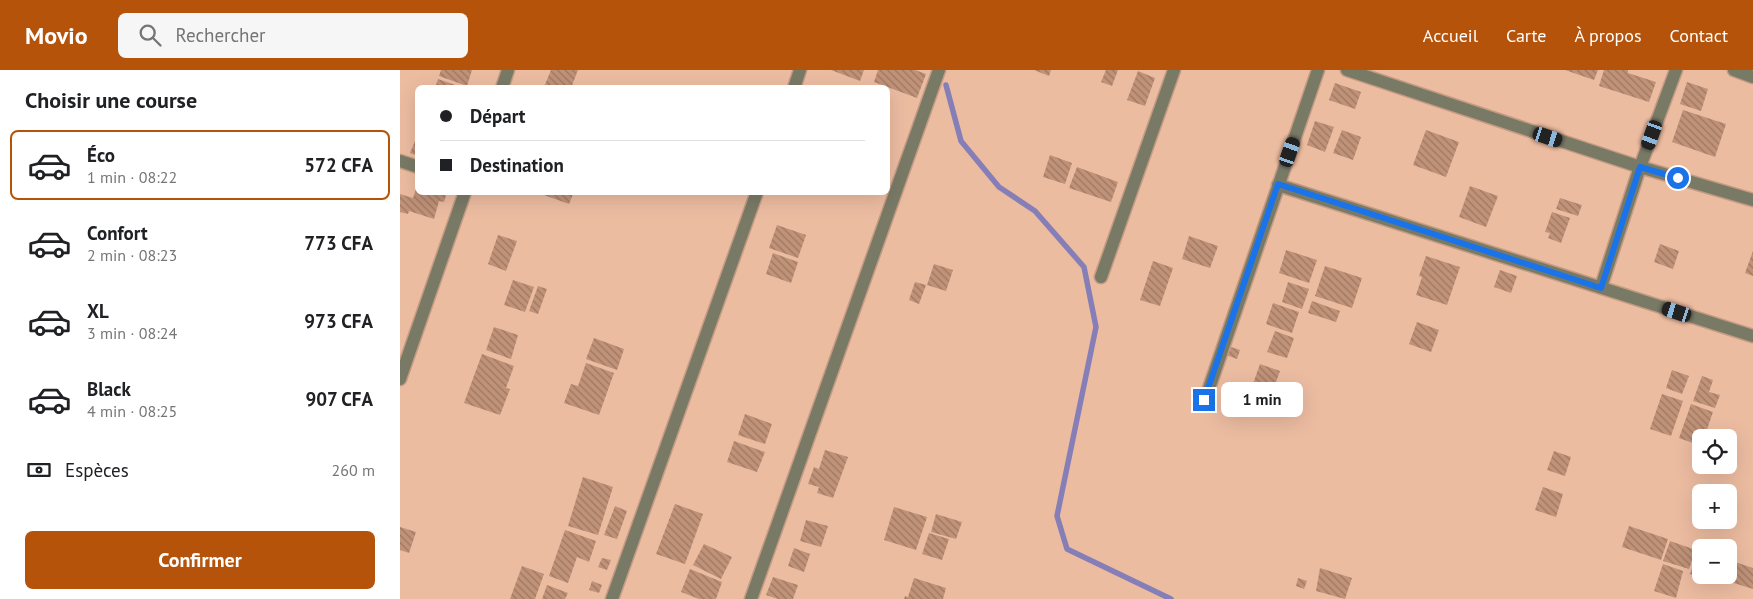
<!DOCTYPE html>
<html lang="fr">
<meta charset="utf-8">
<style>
body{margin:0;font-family:"PT Sans",sans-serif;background:#f6f6f6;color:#202124;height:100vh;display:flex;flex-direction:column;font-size:19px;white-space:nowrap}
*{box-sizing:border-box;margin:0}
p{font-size:16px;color:#757577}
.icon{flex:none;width:28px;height:28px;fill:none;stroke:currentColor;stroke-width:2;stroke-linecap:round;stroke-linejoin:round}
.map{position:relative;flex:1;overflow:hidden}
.panel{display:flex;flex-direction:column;background:#fff;width:400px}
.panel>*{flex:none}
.banner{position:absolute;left:15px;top:15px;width:475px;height:110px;border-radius:8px;box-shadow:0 5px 20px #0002;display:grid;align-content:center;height:110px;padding:0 25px;background:#fff}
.tools{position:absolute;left:1292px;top:359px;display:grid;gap:10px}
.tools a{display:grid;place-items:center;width:45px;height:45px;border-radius:8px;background:#fff;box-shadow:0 5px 20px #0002;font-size:25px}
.end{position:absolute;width:22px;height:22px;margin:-11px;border:6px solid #1a73e8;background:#fff;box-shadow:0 0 0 2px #fff}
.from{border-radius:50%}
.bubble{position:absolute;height:35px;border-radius:8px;background:#fff;box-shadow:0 5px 20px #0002;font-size:16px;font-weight:800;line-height:35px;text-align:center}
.car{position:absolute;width:15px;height:30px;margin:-15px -8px;border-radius:6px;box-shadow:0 0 4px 1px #0007;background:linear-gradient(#222 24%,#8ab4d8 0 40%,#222 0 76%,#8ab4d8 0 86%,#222 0)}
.banner b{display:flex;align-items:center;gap:18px;height:48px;font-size:19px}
.banner b+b{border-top:1px solid #e0e0e0}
.banner i{width:12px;height:12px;background:#202124}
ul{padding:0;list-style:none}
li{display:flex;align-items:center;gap:15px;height:70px;margin:0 10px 8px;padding:0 15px;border:2px solid transparent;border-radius:8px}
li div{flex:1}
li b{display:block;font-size:19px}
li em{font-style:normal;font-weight:800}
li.active{border-color:#b45309}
li>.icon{width:45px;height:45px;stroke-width:1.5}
h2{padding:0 25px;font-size:22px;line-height:60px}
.pay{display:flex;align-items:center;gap:12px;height:55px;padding:0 25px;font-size:19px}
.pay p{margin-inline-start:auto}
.action{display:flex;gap:10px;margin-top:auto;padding:10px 25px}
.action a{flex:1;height:58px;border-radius:8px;background:#b45309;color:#fff;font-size:20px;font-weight:800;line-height:58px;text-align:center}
header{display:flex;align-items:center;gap:30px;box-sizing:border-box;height:70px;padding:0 25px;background:#b45309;color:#fff}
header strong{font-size:24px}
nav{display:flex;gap:28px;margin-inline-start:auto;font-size:18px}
.search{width:350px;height:45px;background:#f6f6f6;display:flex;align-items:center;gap:12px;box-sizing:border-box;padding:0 18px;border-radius:8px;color:#757577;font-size:19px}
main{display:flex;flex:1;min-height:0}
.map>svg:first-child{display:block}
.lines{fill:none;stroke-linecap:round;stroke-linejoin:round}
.stream{stroke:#867eb7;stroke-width:5.5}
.building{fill:url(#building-back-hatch)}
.minor-casing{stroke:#c49b83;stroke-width:15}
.minor{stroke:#797a66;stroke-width:12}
.route{stroke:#1a73e8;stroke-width:6}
</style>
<header>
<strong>Movio</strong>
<div class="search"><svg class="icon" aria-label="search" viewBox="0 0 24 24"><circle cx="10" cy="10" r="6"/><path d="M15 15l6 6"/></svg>Rechercher</div>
<nav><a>Accueil</a><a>Carte</a><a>À propos</a><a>Contact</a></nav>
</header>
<main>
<section class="panel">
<h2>Choisir une course</h2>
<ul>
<li class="active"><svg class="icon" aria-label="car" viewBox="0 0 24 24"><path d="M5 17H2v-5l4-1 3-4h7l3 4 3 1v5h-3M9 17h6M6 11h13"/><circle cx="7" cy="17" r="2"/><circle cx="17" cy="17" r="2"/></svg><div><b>Éco</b><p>1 min · 08:22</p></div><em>572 CFA</em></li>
<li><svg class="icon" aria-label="car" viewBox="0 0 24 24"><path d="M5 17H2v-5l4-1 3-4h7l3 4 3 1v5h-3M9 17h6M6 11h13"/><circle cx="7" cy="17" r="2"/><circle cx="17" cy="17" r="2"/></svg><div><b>Confort</b><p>2 min · 08:23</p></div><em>773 CFA</em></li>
<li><svg class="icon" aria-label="car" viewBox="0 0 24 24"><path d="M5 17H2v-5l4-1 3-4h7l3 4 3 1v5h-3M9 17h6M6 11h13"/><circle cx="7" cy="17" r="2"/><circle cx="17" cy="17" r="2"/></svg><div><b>XL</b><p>3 min · 08:24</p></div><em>973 CFA</em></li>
<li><svg class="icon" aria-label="car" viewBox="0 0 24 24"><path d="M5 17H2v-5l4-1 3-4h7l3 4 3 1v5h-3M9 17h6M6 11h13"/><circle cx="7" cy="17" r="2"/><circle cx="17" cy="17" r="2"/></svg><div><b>Black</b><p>4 min · 08:25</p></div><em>907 CFA</em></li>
</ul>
<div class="pay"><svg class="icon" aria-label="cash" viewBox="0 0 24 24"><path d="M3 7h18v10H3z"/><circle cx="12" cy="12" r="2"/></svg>Espèces<p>260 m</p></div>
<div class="action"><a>Confirmer</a></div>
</section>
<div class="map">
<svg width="1353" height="529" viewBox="0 0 1353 529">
<defs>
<pattern id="building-back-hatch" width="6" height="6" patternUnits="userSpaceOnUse" patternTransform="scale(1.25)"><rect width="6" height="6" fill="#c09278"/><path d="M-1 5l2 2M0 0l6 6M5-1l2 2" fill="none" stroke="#9d7762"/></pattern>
</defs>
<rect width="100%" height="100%" fill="#ecbca1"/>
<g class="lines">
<!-- stream -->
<path class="stream" d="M546,15L561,71L599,117L635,141L684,197L696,257L657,446L667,479L771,529"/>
</g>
<!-- building -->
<g class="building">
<path d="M41,0H72L67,16L39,6Z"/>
<path d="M151,0H178L171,18L144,17Z"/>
<path d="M431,0H464L460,11Z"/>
<path d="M478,0H515L526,4L517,28L474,12Z"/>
<path d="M634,0H651L649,6Z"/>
<path d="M706,0H718L712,16L701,12Z"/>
<path d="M1165,0H1198L1194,10Z"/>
<path d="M1204,0H1228V3L1256,12L1249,32L1199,16Z"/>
<path d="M738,1L755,8L745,36L727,30Z"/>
<path d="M38,9L61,17V18H35Z"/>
<path d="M1287,12L1308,19L1301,41L1280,34Z"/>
<path d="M935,13L961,22L955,39L929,30Z"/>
<path d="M1283,40L1326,54L1315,87L1272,72Z"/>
<path d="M915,51L934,57L925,82L907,75Z"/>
<path d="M942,60L961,67L953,90L933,83Z"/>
<path d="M1026,60L1059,72L1046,107L1013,95Z"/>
<path d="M18,64V86L10,83Z"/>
<path d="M650,85L672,93L665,114L643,107Z"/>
<path d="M677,97L718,112L711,132L669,118Z"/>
<path d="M17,116L18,122L38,124L39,122H47L44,132L39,131L34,149L9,141L8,144L0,142V124L13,128Z"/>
<path d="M1070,116L1098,126L1086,157L1059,147Z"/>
<path d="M142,122H174L169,134L141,124Z"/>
<path d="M1160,128L1182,135L1178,146L1156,139Z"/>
<path d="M1152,142L1170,148L1161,173L1148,168L1150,163L1145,162Z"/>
<path d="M377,155L406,165L398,188L369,178Z"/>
<path d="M98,165L117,171L106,201L88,194Z"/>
<path d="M789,166L818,176L810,198L782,189Z"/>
<path d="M1260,174L1279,181L1273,199L1254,192Z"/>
<path d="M886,180L917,190L909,213L879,203Z"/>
<path d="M1353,181V206L1345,203Z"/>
<path d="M373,183L398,192L391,213L366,204Z"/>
<path d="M1026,186L1060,197L1047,235L1016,225L1022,207L1019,206Z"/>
<path d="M753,191L773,198L760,236L740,230Z"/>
<path d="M534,194L553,200L546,221L527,215Z"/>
<path d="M925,196L962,208L952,238L915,226Z"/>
<path d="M1100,200L1117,206L1111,223L1094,217Z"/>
<path d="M113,210L134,217L125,242L104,235Z"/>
<path d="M515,212L526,215L519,234L509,230Z"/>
<path d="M888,212L909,219L902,239L882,232Z"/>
<path d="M138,216L147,219L138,244L129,241Z"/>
<path d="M912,231L940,241L936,252L908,243Z"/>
<path d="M873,233L899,242L892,263L866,254Z"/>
<path d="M1017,252L1039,260L1031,282L1009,274Z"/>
<path d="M94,257L118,265L111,289L86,280Z"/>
<path d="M875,261L894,268L887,288L867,282Z"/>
<path d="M194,268L224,279L217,300L186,289Z"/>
<path d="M828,276L840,280L837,289L826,285Z"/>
<path d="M82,284L114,296L106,318L110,319L100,345L64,333Z"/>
<path d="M186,293L214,303L199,345L164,333L171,314L178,316Z"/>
<path d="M860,294L880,301L868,334L848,328Z"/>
<path d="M1272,300L1289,306L1282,324L1266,318Z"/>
<path d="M1302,306L1313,310L1309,322L1320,325L1315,338L1293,331Z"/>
<path d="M1262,324L1283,331L1271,366L1250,359Z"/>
<path d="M1291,334L1313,342L1304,368H1301V376L1279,368Z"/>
<path d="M345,344L372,354L365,374L338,365Z"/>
<path d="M334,371L365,382L357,402L327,392Z"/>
<path d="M425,380L448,387L433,428L417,423L419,417L408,414L414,397L419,399Z"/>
<path d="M1154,381L1171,387L1165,406L1147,400Z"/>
<path d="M183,407L213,417L198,465L168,456Z"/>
<path d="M1143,417L1163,424L1156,447L1135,440Z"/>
<path d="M275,434L303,444L285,494L256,484Z"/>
<path d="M215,436L227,441L217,469L204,465Z"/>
<path d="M494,437L527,447L516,480L484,470Z"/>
<path d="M536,444L562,452L556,469L531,462Z"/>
<path d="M406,450L428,456L421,477L400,471Z"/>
<path d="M1229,456L1268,469L1261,490L1222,477Z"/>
<path d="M0,457L16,462L9,483L0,480Z"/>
<path d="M165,460L196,471L189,492L177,487L168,513L149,506Z"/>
<path d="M529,463L549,469L542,490L522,484Z"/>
<path d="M1270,471L1296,480L1289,499L1263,491Z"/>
<path d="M304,474L332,487L321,509L293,495Z"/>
<path d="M394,478L410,484L404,502L388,496Z"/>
<path d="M1299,478L1301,479V505H1312L1310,511L1290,504Z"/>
<path d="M202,488L211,490L207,500L198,497Z"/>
<path d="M1329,490L1353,498V519L1318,508L1319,505H1329Z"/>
<path d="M1263,494L1283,501L1276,528L1254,521Z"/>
<path d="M122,496L144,504L135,529H110Z"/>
<path d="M920,498L952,508L945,529L916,521Z"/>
<path d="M290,499L322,512L316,529H299L281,522Z"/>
<path d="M373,507L398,515L393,529H378L366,525Z"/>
<path d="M514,508L546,518L543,529H504L505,526L508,527Z"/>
<path d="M898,508L907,511L904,519L896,516Z"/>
<path d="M192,511L202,515L199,523L189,520Z"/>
<path d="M147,515L168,523L165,529H142Z"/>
</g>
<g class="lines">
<defs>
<g id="minor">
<path d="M947,0L1240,97L1353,130"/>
<path d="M1334,0L1353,7"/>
<path d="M102,18L108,0"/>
<path d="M394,18L400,0"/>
<path d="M0,91L18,97"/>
<path d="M878,115L1353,266"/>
<path d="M701,207L774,0"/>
<path d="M1201,217L1240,97L1276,0"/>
<path d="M0,309L65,122"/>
<path d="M805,330L918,0"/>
<path d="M212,529L357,122"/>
<path d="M351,529L539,0"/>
</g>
</defs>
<!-- minor casing -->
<use href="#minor" class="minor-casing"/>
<!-- minor -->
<use href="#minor" class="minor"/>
</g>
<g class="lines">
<!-- route -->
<path class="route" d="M804,330L878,114L1201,218L1240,97L1278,108"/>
</g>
</svg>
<div class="tools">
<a><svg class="icon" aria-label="locate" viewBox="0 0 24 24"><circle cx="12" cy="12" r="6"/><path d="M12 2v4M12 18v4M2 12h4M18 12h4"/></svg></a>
<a>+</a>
<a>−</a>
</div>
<i class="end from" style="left:1278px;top:108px"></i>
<i class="end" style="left:804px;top:330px"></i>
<div class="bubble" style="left:821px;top:312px;width:82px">1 min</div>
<i class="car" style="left:1252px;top:65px;rotate:200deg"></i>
<i class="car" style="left:1148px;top:67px;rotate:108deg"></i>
<i class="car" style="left:890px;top:82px;rotate:19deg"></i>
<i class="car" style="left:1277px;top:242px;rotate:288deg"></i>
<div class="banner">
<b><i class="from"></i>Départ</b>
<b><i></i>Destination</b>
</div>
</div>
</main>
